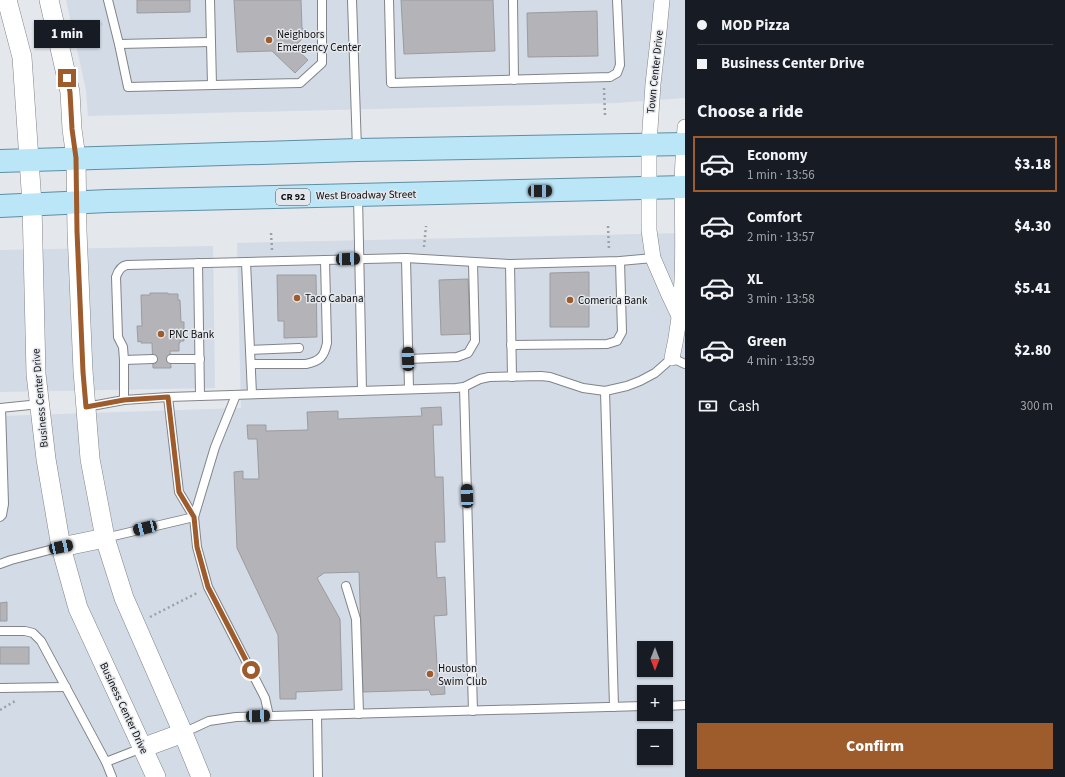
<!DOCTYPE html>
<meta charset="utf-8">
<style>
body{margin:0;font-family:"Source Sans 3",sans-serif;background:#20242c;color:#f1f3f6;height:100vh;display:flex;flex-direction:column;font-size:15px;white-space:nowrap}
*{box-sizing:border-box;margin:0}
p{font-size:13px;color:#9ea1a6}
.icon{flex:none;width:22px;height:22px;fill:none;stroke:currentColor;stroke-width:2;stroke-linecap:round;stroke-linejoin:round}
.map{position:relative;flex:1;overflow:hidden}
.details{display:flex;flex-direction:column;background:#171b24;width:380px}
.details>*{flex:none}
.top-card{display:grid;align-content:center;height:88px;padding:0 12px;background:#171b24}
.needle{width:26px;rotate:180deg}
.controls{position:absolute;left:637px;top:641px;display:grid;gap:8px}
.controls a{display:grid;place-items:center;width:36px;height:36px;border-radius:0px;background:#171b24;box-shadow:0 1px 3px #0004;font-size:20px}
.end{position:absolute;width:18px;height:18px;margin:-9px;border:5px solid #9e5b2b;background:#fff;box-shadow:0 0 0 2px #fff}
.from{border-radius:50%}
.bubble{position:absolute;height:28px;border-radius:0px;background:#171b24;box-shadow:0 1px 3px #0004;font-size:13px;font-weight:800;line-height:28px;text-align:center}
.car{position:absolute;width:12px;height:24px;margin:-12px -6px;border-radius:5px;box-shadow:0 0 3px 1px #0007;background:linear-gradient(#222 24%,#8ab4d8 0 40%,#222 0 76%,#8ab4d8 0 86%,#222 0)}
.top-card b{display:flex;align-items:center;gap:14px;height:38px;font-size:15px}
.top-card b+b{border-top:1px solid #363941}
.top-card i{width:10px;height:10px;background:#f1f3f6}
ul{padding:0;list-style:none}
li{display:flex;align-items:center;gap:12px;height:56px;margin:0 8px 6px;padding:0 4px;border:2px solid transparent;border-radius:0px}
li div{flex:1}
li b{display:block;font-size:15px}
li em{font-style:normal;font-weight:800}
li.selected{border-color:#9e5b2b}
li>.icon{width:36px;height:36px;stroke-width:1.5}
h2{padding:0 12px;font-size:18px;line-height:48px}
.pay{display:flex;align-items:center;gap:10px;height:44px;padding:0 12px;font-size:15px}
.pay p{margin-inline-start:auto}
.primary-button{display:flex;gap:8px;margin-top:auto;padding:8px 12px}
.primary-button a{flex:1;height:46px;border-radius:0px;background:#9e5b2b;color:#fff;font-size:16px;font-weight:800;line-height:46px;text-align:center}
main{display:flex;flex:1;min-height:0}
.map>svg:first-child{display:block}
.built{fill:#d3dbe6;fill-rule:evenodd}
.building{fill:#b3b3b8;stroke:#9b9ba0}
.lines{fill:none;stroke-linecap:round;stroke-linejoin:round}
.service-casing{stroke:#818488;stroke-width:10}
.minor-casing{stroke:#818488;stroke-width:16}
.tertiary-casing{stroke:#818488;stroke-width:20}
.primary-casing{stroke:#5f8fa3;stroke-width:24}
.path{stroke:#9ea0a4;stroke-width:2.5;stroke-dasharray:2 3;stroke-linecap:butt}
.service{stroke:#fff;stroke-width:8}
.minor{stroke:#fff;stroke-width:15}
.tertiary{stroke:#fff;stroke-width:19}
.primary{stroke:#bae6f8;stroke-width:22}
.route{stroke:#9e5b2b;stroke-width:5}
.poi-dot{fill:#9e5b2b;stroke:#e4e7ec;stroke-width:1.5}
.labels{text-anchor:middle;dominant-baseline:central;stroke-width:3;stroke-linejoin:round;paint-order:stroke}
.shield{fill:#e4e7ec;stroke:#4d4e51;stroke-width:1}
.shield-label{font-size:10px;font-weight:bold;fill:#0c0d0f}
.poi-label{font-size:11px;fill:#0c0d0f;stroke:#e4e7ec;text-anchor:start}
.street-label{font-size:11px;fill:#0c0d0f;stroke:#e4e7ec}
</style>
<main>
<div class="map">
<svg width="685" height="777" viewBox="0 0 685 777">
<rect width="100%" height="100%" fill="#e4e7ec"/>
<!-- built -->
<g class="built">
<path d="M66,0H685V98L616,103L88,116L86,90Z"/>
<path d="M685,233V777H0V416L241,408L237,243ZM644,648H666V670H644ZM644,692H666V714H644ZM644,736H666V758H644Z"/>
<path d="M213,246L215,388L0,392V250Z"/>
</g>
<!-- building -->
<g class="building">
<path d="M137,0H190V12L137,13Z"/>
<path d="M234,0H301L302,28L308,33L294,47L308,60L295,73L272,51L237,52Z"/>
<path d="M401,0H493L495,51L404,54Z"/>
<path d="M597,11L598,56L528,57L527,13Z"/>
<path d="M589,272V327H550V273Z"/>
<path d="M277,275H316L317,337L284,338V321H278Z"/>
<path d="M468,279L470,334L441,335L439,280Z"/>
<path d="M150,293H168V294H178V300H180L181,322H184V341H180V343H179V351H170L171,368H153L152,343H141V341L138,342L137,326H142L141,295H150Z"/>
<path d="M441,407L442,425H433L435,477H443L445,542H435L437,578L445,577L447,615L434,616L438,680L444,679L445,694L431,695L429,690L363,692L359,572L324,573L317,578L340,619L342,690L296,692V699H280L278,635L237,548L234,472L243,471V479H259L257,439H248L247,425H266V431L308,430L307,412L338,411V419L422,416L421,408Z"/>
<path d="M7,602V621H0V603Z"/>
<rect x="0" y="647" width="29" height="17"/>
</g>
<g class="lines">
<defs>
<g id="service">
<path d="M108,0L119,44L128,87L300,83L322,63V0"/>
<path d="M210,0L212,85"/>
<path d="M352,0L357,149"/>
<path d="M389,0L391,83L610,77L617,73L620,65L617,0"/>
<path d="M513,0L514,80"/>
<path d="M119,44L211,42"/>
<path d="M358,196L362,391"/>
<path d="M406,258L409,389"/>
<path d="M246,262L252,394"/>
<path d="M198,263L200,396"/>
<path d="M510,264L512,377"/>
<path d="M511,345L607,344L617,341L622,332L620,261"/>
<path d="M250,350L299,348"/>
<path d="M171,359H200"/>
<path d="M408,359L457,357L468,353L475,341L473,263"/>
<path d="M124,360L153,359"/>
<path d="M251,364H306C320,361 324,357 327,343L325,260"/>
<path d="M464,387L473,711"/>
<path d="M605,391L614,707"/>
<path d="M236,395L215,447L194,517L197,547L208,587L265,698L269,716"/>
<path d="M124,400V360L123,347L118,337L116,277C118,271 121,266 127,265L406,258L510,264L620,261L653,258"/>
<path d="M86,407L124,400L168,397L456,388L464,387L480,379L489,377L541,376L550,377L583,388L605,391L627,386L640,381L655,373L672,358L685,364"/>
<path d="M0,408L40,404"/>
<path d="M0,517L2,515L4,504L1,408"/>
<path d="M105,538L194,517L179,492L168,397"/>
<path d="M0,564L11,560L61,547"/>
<path d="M346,586L356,619L359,714"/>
<path d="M0,631H25L33,633L41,641L106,762L112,777"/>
<path d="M0,688L66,687"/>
<path d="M666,706L685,705"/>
<path d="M317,715L318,777"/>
<path d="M183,733L209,721L236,717L644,706"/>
<path d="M106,762L142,748"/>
</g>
<g id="minor">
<path d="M662,0L659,31L653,84L649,144V230L653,258L669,295L681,320"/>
<path d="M672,358C685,302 683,246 682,188C682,168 684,147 685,127"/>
</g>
<g id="tertiary">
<path d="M7,0L22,57L32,204L36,374L46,459L61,547L78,608L156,777"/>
<path d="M49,0L70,92L72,129L76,158L77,231L83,371L90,459L105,538L124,598L183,733L201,777"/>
<path d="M61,547L105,538"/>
<path d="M142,748L183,733"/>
</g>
<g id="primary">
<path d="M0,161L357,150L685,144"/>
<path d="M0,206L108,201L685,187"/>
</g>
</defs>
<!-- service casing -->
<use href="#service" class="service-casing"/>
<!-- minor casing -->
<use href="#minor" class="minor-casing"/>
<!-- tertiary casing -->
<use href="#tertiary" class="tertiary-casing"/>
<!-- primary casing -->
<use href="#primary" class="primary-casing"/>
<!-- path -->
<g class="path">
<path d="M82,28L102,24"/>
<path d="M604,88L605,116"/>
<path d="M608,226L609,250"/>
<path d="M271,233L272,250"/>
<path d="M424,247L426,226"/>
<path d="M150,617L199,592"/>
<path d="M0,710L17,700"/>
</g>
<!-- service -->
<use href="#service" class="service"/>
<!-- minor -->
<use href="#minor" class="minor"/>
<!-- tertiary -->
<use href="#tertiary" class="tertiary"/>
<!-- primary -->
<use href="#primary" class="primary"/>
</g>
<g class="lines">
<!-- route -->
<path class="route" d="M67,78L70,92L72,129L76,158L77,231L83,372L86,407L124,400L168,397L179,492L194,517L197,547L208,587L251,670"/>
</g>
<!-- markers -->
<g class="poi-dot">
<circle cx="269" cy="40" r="4"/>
<circle cx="297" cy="298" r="4"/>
<circle cx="570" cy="300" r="4"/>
<circle cx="161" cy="334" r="4"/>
<circle cx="430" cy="674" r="4"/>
</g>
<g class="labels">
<!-- shield labels -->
<rect class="shield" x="276" y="189" width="34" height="16" rx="3"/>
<g class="shield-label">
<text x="293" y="197">CR 92</text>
</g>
<!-- poi labels -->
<g class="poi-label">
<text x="277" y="34">Neighbors<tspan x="277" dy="13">Emergency Center</tspan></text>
<text x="305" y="298">Taco Cabana</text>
<text x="578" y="300">Comerica Bank</text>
<text x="169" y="334">PNC Bank</text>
<text x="438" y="668">Houston<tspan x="438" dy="13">Swim Club</tspan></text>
</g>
<!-- street labels -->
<g class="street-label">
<text transform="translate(655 72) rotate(-84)">Town Center Drive</text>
<text transform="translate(366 195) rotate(-1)">West Broadway Street</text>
<text transform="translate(40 398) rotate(-95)">Business Center Drive</text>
<text transform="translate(124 708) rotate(65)">Business Center Drive</text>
</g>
</g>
</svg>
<div class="controls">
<a><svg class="needle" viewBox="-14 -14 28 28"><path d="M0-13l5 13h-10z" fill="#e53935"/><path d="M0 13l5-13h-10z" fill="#9ea1a6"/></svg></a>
<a>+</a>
<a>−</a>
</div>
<i class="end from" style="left:251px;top:670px"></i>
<i class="end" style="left:67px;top:78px"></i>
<div class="bubble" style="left:34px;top:20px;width:66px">1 min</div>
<i class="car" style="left:540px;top:191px;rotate:89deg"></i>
<i class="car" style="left:348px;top:259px;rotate:88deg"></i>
<i class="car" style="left:408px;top:359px;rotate:358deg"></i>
<i class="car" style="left:467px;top:496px;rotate:358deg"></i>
<i class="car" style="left:145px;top:528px;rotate:256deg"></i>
<i class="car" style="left:61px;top:547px;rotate:78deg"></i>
<i class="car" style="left:258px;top:716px;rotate:88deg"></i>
</div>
<section class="details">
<div class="top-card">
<b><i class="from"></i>MOD Pizza</b>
<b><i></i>Business Center Drive</b>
</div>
<h2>Choose a ride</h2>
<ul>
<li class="selected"><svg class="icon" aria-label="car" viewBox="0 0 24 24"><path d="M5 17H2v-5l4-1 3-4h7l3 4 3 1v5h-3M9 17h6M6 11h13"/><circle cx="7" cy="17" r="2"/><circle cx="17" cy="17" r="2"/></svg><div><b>Economy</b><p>1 min · 13:56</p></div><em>$3.18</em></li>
<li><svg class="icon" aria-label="car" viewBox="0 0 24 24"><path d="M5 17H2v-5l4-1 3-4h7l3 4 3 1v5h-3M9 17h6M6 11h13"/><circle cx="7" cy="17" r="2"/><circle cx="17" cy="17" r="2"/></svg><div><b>Comfort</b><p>2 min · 13:57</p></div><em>$4.30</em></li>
<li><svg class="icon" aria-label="car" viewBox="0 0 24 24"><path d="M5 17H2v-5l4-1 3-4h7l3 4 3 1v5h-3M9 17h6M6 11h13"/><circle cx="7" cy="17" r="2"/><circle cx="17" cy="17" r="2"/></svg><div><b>XL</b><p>3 min · 13:58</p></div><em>$5.41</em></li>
<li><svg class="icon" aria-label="car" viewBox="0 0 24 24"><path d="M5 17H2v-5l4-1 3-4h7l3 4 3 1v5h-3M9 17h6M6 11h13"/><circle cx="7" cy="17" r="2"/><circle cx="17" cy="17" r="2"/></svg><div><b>Green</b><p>4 min · 13:59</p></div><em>$2.80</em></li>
</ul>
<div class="pay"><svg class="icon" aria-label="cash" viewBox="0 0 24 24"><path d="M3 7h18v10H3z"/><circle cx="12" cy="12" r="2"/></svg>Cash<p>300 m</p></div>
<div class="primary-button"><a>Confirm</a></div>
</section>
</main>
